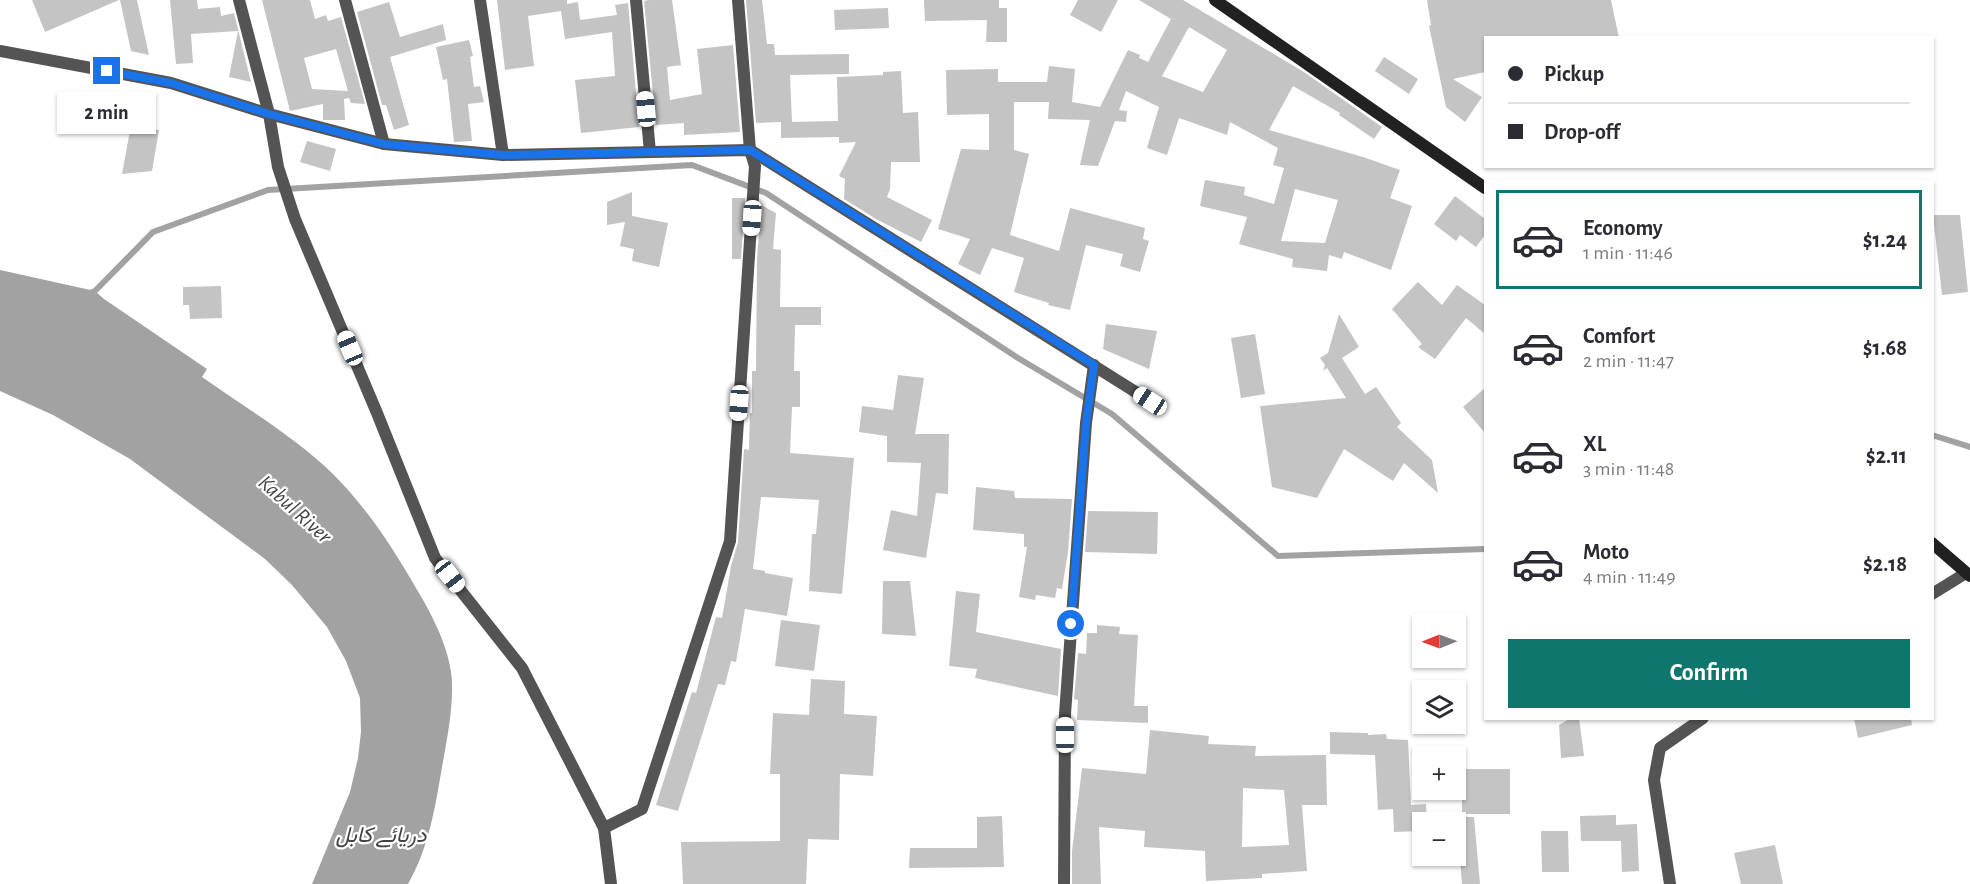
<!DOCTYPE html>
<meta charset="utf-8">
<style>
body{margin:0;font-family:"Alegreya Sans",Vazirmatn,sans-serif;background:#f2f2f3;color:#2b2b33;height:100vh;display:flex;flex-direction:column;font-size:22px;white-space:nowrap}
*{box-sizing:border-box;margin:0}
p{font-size:20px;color:#7c7c81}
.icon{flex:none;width:33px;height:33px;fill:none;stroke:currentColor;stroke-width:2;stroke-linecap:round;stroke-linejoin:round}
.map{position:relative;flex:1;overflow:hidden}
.sheet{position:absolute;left:1484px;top:180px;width:450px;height:540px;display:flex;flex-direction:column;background:#fff;border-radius:0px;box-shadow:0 2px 4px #0004}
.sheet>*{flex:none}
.top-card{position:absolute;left:1484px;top:36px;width:450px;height:132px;border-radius:0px;box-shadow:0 2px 4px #0004;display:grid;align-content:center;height:132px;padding:0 24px;background:#fff}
.needle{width:39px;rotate:269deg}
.fabs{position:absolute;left:1412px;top:614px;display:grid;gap:12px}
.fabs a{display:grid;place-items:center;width:54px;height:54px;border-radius:0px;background:#fff;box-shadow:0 2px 4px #0004;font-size:30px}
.end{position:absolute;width:27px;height:27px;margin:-14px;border:8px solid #1a73e8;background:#fff;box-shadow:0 0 0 3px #fff}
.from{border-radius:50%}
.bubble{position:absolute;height:42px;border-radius:0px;background:#fff;box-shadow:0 2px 4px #0004;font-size:20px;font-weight:700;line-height:42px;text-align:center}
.car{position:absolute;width:18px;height:36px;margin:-18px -9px;border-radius:8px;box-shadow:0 0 4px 2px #0007;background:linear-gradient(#fff 24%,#345 0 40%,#fff 0 76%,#345 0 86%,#fff 0)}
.top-card b{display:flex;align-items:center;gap:21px;height:57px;font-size:22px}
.top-card b+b{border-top:2px solid #e1e1e2}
.top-card i{width:15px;height:15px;background:#2b2b33}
ul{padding:10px 0 0;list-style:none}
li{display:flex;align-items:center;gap:18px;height:99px;margin:0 12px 9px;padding:0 12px;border:3px solid transparent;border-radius:0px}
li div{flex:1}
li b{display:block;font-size:22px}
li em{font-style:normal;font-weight:700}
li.on{border-color:#0f766e}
li>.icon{width:54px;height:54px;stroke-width:1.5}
.button{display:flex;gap:12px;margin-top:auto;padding:12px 24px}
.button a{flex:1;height:69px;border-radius:0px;background:#0f766e;color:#fff;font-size:24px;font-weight:700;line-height:69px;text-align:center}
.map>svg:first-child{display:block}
.water{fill:#a2a2a2}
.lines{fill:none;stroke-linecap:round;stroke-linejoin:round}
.stream{stroke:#a2a2a2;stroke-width:6}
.building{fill:#c4c4c4;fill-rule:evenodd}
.street{stroke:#545454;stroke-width:12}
.secondary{stroke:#212121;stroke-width:12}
.route{stroke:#1a73e8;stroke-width:8}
.labels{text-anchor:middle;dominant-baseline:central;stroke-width:4.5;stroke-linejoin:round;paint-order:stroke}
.water-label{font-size:22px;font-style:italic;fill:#434343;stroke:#fff}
</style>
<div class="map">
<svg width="1970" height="884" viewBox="0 0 1970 884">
<rect width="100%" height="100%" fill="#fff"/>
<!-- water -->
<path class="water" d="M0,270L95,291L104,299L207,369L202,377C243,406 298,439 333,474C367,508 393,548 416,588C431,613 447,643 451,672C455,699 447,740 442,767C435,808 429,847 408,884H312L350,792L358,758L361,732L360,698L346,661L327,627L292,585L265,559L130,459L53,415L0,391Z"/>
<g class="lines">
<!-- stream -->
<g class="stream">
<path d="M90,293L95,291L153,232L268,190L692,165L766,193L1018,358L1112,414L1278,556L1485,549"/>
<path d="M1932,435L1970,447"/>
</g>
</g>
<!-- building -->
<g class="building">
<path d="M32,0H119L45,32Z"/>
<path d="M120,0H137L149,55L131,51Z"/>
<path d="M170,0H197L198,9L220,7L221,16L234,13L251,82L229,77L238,31L191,34L193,63L176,64Z"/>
<path d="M262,0H310L315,19L326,15L328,21L341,17L365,104L351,103L349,98L344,99L345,120H323V104L290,111ZM336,49L348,91L312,89L304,58Z"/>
<path d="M497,0H567V4L578,2L580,20L617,15L615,5L628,3L639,127L581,133L575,80L615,76L612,32L565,39L561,11L528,16L534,66L505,70Z"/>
<path d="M649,0H672L681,65L667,67L670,100L702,94L697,49L733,45L740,132L684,135V123L656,125L644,1Z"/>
<path d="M746,0H762L767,44H774L775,55L849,54V74L790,75L792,122H787L838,121L837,77L883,75V72L901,71L903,113L918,112L920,162H891L890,189L887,197L932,220L921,242L876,219L844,199L845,179L839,176L856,142L839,143V137L781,138V122L756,123Z"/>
<path d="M924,0H999V8H1007V42H986L987,20L925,21Z"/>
<path d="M1078,0H1118L1101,32L1070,15Z"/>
<path d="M1139,0H1183L1304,72L1382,127L1374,139L1339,115L1340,113L1293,86L1269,130L1363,157L1400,170L1390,198L1412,206L1391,270L1344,252L1342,259L1329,255L1327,271L1292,267L1293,259L1239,244L1247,217L1200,206L1205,180L1245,187L1244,195L1274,204L1284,168L1273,165L1278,148L1230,122L1227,135L1179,118L1167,155L1147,148L1159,107L1126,91L1119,110L1127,111L1126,122L1115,121L1098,166L1080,165L1090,120L1048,119L1049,102H1014V150L1029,154L1010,235L1059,251L1070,208L1145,228L1143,239L1149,241L1140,272L1120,266L1123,254L1086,245L1070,310L1048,305L1049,303L1014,292L1024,258L992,248L980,275L958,264L970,239L938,229L961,149L989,150V114L947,115L946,70L998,69V82H1047L1049,66L1075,69L1072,102L1100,107L1128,50L1140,55L1139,58L1148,62L1171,19ZM1189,27L1227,50L1203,92L1162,76ZM1295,189L1338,200L1325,243L1281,241Z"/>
<path d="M1427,0H1611L1619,38H1485V72L1453,79L1482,97L1465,122L1446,107L1429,26L1431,25Z"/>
<path d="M389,2L400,37L443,24L446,40L390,57L409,125L394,130L386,105H382L357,12Z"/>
<path d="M888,8L889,28L835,30L834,10Z"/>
<path d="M469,40L473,56L470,57L474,87L480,86L484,102L468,104L472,141L454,142L447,79L443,80L436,47Z"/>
<path d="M1384,57L1418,79L1409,94L1375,71Z"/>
<path d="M131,125L159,130L152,171L122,174Z"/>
<path d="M307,141L336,149L330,171L300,162Z"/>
<path d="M632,192V216L668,223L659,267L632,261L634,249L620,246L625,222L607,225V202Z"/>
<path d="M1455,196L1485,219V235L1476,247L1460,235L1456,241L1434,224Z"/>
<path d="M732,198H745L741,259H732Z"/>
<path d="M761,205L776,213L773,249L781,250L780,307H821V325H795L794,371H800V407H792L790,453L854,458L842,594L809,591L812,534H816L819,500L761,497L753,569L765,571V573L793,578L787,616L745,609L736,662L731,661L725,685L718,684L678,811L656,805L692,692L696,693L716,617L722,618L731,566L738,542L744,449L749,450L750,413H752V371H756L757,259Z"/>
<path d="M1933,215H1960L1968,292L1942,295Z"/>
<path d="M1418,282L1442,305L1457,285L1485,305V334L1466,318L1435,359L1418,347L1422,344L1392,309Z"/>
<path d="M221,286L222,318L190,319L189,305H183V287Z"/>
<path d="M1339,314L1359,347L1342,358L1365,394L1376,387L1401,423L1397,427L1432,460L1438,493L1404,463L1393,481L1344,449L1317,498L1272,487L1260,406L1346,398L1327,368L1323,371L1325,365L1320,358L1328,353Z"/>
<path d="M1106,324L1157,331L1149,369L1103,349Z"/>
<path d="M1255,334L1265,394L1241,398L1231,338Z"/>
<path d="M898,375L924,378L915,434H949L948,494L936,493L926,558L883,550L891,510L917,516L921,463L887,462V436L859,432L862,406L893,410Z"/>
<path d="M1485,388V433L1463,407Z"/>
<path d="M976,487L1014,491L1015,498L1072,499L1068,552L1062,589L1057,588L1055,598L1036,595L1035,600L1019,597L1027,547H1024V534L973,530Z"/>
<path d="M1088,511L1158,512L1157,554L1085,552Z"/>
<path d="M883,581H910L916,636L882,634Z"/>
<path d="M956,591L980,594L976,632L1061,649L1058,696L975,678L977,669L949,666Z"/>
<path d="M781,620L820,625L814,671L775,666Z"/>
<path d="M1097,625L1120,627L1119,634L1138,635L1134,706H1148V723L1077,720L1078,700L1074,699L1078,653L1086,654L1087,633H1097Z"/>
<path d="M811,679L845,681L844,714L877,716L873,776L840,774L839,840L808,839L806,884H683L681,842L780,841V774H770L773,713L809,715Z"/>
<path d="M1571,718H1579L1584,756L1561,758L1559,725Z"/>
<path d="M1854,718H1911L1912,725L1858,738Z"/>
<path d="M1150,730L1209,736L1208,744L1256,746L1255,756L1326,755L1327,805H1302L1307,871L1262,874V878L1206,881L1205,851L1144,847L1145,831L1099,827L1101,884H1072V851L1082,768L1146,774ZM1243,788L1284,790L1289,845L1242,847Z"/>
<path d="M1330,732L1368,733V735L1386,734L1387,739L1408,740L1411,805L1426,804L1427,822H1422V831L1394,832L1393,809L1378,810L1375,755L1330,754Z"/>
<rect x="1462" y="769" width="48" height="45"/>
<path d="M1616,815V825L1637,824L1639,871L1622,872L1621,841H1581L1580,816Z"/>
<path d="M1002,816L1004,867L909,868L910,848H977V817Z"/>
<path d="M1457,817H1474L1480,884H1462Z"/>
<path d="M1541,831H1568L1569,872H1542Z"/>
<path d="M1775,845L1783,884H1741L1734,853Z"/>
</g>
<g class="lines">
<!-- street -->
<g class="street">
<path d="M239,0L269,114L278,167L295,219L377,413L435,558L522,668L604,828L611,884"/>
<path d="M345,0L384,144"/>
<path d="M480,0L503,155"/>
<path d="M636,0L650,152"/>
<path d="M0,51L171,83L269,114L384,144L503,155L750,150L1150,401"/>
<path d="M1932,594L1966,573"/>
<path d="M604,828L642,809L730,541L755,166L750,150L738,0"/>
<path d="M1064,884L1065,714L1086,423L1094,365"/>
<path d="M1670,884L1654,780L1660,748L1703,718"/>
</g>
<!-- secondary -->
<g class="secondary">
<path d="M1215,0L1485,188"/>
<path d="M1932,543L1970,576"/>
</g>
</g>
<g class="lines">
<!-- route -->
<path class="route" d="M107,71L171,83L269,114L384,144L503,155L750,150L1094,365L1086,423L1071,624"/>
</g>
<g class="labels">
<!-- water labels -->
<g class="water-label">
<text transform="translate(295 509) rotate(42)">Kabul River</text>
<text x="381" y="835">دریائے کابل</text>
</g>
</g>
</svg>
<div class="fabs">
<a><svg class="needle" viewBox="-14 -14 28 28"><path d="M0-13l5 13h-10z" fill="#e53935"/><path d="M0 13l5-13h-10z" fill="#7c7c81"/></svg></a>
<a><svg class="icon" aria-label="layers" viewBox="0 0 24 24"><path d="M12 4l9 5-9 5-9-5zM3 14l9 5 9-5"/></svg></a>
<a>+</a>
<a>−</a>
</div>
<i class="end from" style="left:1071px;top:624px"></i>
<i class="end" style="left:107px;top:71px"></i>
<div class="bubble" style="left:57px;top:92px;width:99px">2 min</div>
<i class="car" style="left:646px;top:109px;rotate:355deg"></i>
<i class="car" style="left:752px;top:218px;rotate:184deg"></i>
<i class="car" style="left:350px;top:348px;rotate:337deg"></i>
<i class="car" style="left:1150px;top:401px;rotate:303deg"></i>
<i class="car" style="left:739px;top:403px;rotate:184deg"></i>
<i class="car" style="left:450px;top:576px;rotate:142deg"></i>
<i class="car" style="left:1065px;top:735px;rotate:0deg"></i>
<div class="top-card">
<b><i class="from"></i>Pickup</b>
<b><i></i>Drop-off</b>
</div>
<section class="sheet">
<ul>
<li class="on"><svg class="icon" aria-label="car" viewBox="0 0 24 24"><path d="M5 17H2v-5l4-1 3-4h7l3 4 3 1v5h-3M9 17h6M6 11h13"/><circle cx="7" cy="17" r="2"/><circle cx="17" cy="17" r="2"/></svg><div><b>Economy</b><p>1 min · 11:46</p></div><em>$1.24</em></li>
<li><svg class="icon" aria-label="car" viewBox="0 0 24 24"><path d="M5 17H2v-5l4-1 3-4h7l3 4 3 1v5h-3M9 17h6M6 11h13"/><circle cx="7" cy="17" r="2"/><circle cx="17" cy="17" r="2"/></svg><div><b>Comfort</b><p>2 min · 11:47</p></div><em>$1.68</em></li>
<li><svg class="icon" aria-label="car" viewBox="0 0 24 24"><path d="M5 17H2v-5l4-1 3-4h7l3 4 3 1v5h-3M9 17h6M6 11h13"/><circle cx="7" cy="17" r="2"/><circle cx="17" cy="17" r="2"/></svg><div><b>XL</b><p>3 min · 11:48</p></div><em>$2.11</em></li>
<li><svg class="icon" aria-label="car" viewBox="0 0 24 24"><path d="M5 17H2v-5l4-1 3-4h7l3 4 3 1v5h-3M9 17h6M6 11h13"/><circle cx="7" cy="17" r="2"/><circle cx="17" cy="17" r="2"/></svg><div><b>Moto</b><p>4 min · 11:49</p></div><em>$2.18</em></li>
</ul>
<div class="button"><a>Confirm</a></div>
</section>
</div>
